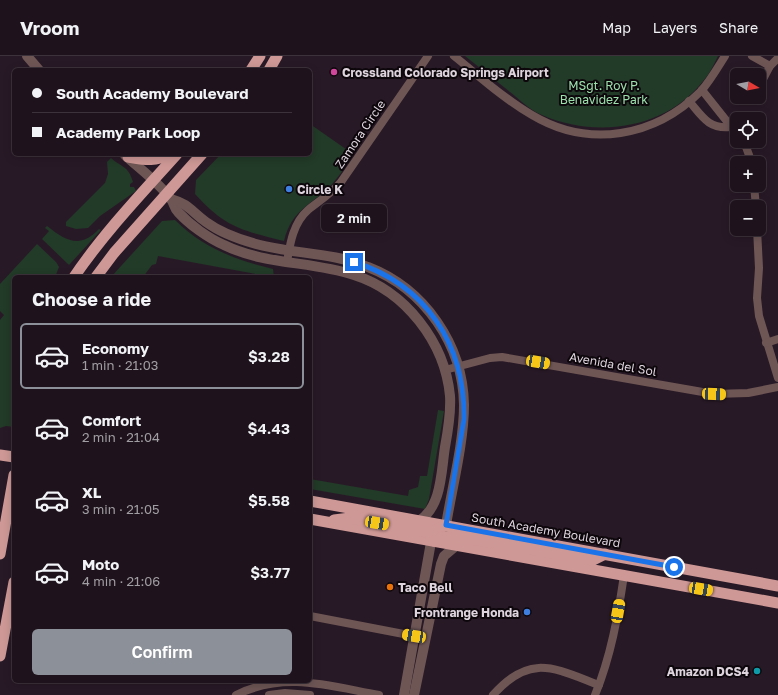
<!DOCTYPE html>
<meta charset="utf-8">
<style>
body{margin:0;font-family:"Golos Text",sans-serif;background:#261c25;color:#f1f3f6;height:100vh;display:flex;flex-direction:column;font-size:15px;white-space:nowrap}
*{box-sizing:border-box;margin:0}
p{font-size:13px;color:#a19ea3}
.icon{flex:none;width:22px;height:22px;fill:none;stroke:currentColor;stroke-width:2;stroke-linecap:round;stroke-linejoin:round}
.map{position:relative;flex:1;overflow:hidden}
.details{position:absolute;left:12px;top:219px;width:300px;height:408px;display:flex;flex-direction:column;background:#1e131c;border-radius:6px;box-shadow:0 2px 10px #0003,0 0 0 1px #3c323b}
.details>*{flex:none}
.guide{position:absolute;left:12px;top:12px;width:300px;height:88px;border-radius:6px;box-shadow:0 2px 10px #0003,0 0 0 1px #3c323b;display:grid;align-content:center;height:88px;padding:0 20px;background:#1e131c}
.needle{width:26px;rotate:100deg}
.tools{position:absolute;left:730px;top:12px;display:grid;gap:8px}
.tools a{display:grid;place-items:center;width:36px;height:36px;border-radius:6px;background:#1e131c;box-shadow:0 2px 10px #0003,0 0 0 1px #3c323b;font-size:20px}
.end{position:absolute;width:18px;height:18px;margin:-9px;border:5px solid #1a73e8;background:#fff;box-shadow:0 0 0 2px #fff}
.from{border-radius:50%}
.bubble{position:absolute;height:28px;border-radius:6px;background:#1e131c;box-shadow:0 2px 10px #0003,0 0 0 1px #3c323b;font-size:13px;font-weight:600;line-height:28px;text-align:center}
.car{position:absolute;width:12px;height:24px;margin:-12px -6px;border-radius:5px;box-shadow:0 0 3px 1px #0007;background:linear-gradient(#f5c518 24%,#345 0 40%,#f5c518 0 76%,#345 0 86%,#f5c518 0)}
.guide b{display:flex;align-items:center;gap:14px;height:38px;font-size:15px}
.guide b+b{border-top:1px solid #3c323b}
.guide i{width:10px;height:10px;background:#f1f3f6}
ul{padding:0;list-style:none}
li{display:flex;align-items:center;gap:12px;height:66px;margin:0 8px 6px;padding:0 12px;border:2px solid transparent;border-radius:6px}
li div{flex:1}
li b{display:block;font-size:15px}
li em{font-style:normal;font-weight:600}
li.on{border-color:#8c9099}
li>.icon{width:36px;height:36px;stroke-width:1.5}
h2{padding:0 20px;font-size:18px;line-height:48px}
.primary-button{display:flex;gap:8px;margin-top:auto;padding:8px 20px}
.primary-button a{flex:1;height:46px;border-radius:6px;background:#8c9099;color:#fff;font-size:16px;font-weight:600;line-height:46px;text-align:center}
header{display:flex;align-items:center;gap:24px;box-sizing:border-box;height:56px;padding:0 20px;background:#1e131c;border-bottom:1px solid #3c323b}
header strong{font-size:19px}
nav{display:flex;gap:22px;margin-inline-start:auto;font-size:14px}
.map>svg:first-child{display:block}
.green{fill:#223a28}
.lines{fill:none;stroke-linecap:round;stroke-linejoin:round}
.minor{stroke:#6e5655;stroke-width:8}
.tertiary{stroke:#6e5655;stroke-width:10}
.trunk{stroke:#ce9896;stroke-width:11}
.route{stroke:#1a73e8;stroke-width:5}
.hotel-dot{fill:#d1479c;stroke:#0d070c;stroke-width:1.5}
.shop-dot{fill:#3f7fe0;stroke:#0d070c;stroke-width:1.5}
.food-dot{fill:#e8710a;stroke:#0d070c;stroke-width:1.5}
.culture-dot{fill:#0f9aa8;stroke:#0d070c;stroke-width:1.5}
.labels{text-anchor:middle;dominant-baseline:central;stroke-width:4;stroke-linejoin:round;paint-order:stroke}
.poi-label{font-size:12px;font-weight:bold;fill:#ded4dd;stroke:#0d070c;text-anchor:start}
.park-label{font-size:12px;fill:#9ce0ac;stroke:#0d070c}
.street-label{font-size:12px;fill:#ded4dd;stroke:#0d070c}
</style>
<header>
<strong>Vroom</strong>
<nav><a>Map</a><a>Layers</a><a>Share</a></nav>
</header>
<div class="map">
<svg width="778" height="639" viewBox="0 0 778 639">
<rect width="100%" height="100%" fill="#281926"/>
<!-- green -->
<g class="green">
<path d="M465,0H718C714,8 710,17 704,24C666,73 597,83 542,59C530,54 520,44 510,36C495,24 480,12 465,0Z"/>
<path d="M310,68L353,98C347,108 341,118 333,127C313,149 292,152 284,185C241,174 226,172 195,138L196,124L221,98H310Z"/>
<path d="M111,102C122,112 128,109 133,126L130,128V131H134L136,135L100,160L88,172L76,173L66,170V166L105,127L108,118L107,106Z"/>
<path d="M175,164C203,192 236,204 273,213L274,221H261V219L158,200L156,208L152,209L143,221H111L162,165Z"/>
<path d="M47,170C66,185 80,193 99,173L101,174L69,209L42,183L49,175L45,172Z"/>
<path d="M37,188L56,206L59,211L55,221H14V371L6,370L0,372V264L4,259L0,255V228Z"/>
<path d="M438,354L444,355L429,443L425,453L310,433V423L408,440L409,434L418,431L420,420H427Z"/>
</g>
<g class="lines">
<!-- minor -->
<g class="minor">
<path d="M454,0C479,20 504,43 532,59C589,93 655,81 701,35C710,25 718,11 725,0"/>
<path d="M752,0L770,10"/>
<path d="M759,31L770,10L778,2"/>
<path d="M702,34L737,78"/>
<path d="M689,45C702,60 708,73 730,71"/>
<path d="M743,85L746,91L752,107"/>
<path d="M754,129L756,151"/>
<path d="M757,173L759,212L757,242L759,260L778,322"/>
<path d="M287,206C290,188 293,167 308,154C319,145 331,138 341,126L428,0"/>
<path d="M766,287L778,283"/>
<path d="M445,314L490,302L502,301L714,338L748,337L778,331"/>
<path d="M310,560L414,580"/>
<path d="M236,639C285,615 329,630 379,639"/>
<path d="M269,639L285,637L310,639"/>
<path d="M493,639C530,597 554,612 599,629"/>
<path d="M595,639C611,600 618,560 624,519"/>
</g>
<!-- tertiary -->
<g class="tertiary">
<path d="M27,0L39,14"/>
<path d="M125,99C140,113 158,126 171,143C174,147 174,152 178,156C190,169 208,182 224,189C265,209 311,205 354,219C405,235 445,286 450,340C451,356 448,375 445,391C441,416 442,450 419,465"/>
<path d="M171,143C189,148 192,156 206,166C221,177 238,183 256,188C292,198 332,196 368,211C425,233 463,289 464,349C464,386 452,432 446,469"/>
<path d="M404,639L431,486"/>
<path d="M414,639L441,508L444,500L457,489"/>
</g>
<!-- trunk -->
<g class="trunk">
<path d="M251,14L260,0"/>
<path d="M269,14L277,0"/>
<path d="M128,101C146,104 154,106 171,98"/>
<path d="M74,221C104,177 141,138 177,98"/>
<path d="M96,221L114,197L202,98"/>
<path d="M0,399L14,401"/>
<path d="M310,445L778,530"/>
<path d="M310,463L778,547"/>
<path d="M334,464L350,462L427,476L434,475L446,469"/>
<path d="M434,485L443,481L455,480L593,504L605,498"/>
<path d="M0,498L14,419"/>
<path d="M0,600L14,526"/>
</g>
</g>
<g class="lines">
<!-- route -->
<path class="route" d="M354,206C426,229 465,288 464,363L446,469L674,511"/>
</g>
<!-- markers -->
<circle class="hotel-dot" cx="334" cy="16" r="4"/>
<g class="shop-dot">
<circle cx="289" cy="133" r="4"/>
<circle cx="527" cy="556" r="4"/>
</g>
<circle class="food-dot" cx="390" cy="531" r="4"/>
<circle class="culture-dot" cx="757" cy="615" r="4"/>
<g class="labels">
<!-- poi labels -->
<g class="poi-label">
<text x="342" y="16">Crossland Colorado Springs Airport</text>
<text x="297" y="133">Circle K</text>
<text x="398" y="531">Taco Bell</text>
<text x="519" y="556" text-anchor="end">Frontrange Honda</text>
<text x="749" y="615" text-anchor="end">Amazon DCS4</text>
</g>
<!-- park labels -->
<g class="park-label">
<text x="604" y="29">MSgt. Roy P.<tspan x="604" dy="14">Benavidez Park</tspan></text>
</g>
<!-- street labels -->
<g class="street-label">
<text transform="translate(360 78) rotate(-56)">Zamora Circle</text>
<text transform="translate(613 308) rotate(10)">Avenida del Sol</text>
<text transform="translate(546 474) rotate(10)">South Academy Boulevard</text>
</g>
</g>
</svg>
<div class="tools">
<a><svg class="needle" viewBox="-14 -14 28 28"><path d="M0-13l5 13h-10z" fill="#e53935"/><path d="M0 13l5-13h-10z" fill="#a19ea3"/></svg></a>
<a><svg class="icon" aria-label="locate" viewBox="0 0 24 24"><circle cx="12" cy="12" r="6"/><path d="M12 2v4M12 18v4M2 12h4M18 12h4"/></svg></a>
<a>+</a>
<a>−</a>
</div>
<i class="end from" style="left:674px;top:511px"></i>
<i class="end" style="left:354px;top:206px"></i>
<div class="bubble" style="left:321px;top:148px;width:66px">2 min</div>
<i class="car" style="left:538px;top:306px;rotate:100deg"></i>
<i class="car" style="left:714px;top:338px;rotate:92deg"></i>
<i class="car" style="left:377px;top:467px;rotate:100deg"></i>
<i class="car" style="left:701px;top:533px;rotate:100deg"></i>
<i class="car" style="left:618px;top:555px;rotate:10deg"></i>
<i class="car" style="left:414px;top:580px;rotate:280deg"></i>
<div class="guide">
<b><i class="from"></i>South Academy Boulevard</b>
<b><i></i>Academy Park Loop</b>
</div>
<section class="details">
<h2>Choose a ride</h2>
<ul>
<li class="on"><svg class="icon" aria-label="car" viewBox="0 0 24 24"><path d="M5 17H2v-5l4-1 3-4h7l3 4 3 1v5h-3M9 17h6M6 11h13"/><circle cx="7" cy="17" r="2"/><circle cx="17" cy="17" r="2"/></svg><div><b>Economy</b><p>1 min · 21:03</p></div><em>$3.28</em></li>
<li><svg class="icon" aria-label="car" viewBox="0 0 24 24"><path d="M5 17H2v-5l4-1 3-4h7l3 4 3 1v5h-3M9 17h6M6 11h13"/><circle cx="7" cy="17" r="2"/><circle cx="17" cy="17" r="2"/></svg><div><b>Comfort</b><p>2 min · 21:04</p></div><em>$4.43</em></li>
<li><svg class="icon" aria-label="car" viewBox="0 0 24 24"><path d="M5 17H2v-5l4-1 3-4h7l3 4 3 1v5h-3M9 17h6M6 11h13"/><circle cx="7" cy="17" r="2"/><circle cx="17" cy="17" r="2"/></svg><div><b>XL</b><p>3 min · 21:05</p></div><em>$5.58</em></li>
<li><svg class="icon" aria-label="car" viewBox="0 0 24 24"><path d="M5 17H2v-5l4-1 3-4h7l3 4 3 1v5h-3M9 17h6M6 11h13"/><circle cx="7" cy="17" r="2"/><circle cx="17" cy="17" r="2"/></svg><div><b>Moto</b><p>4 min · 21:06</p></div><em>$3.77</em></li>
</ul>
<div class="primary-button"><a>Confirm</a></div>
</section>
</div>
